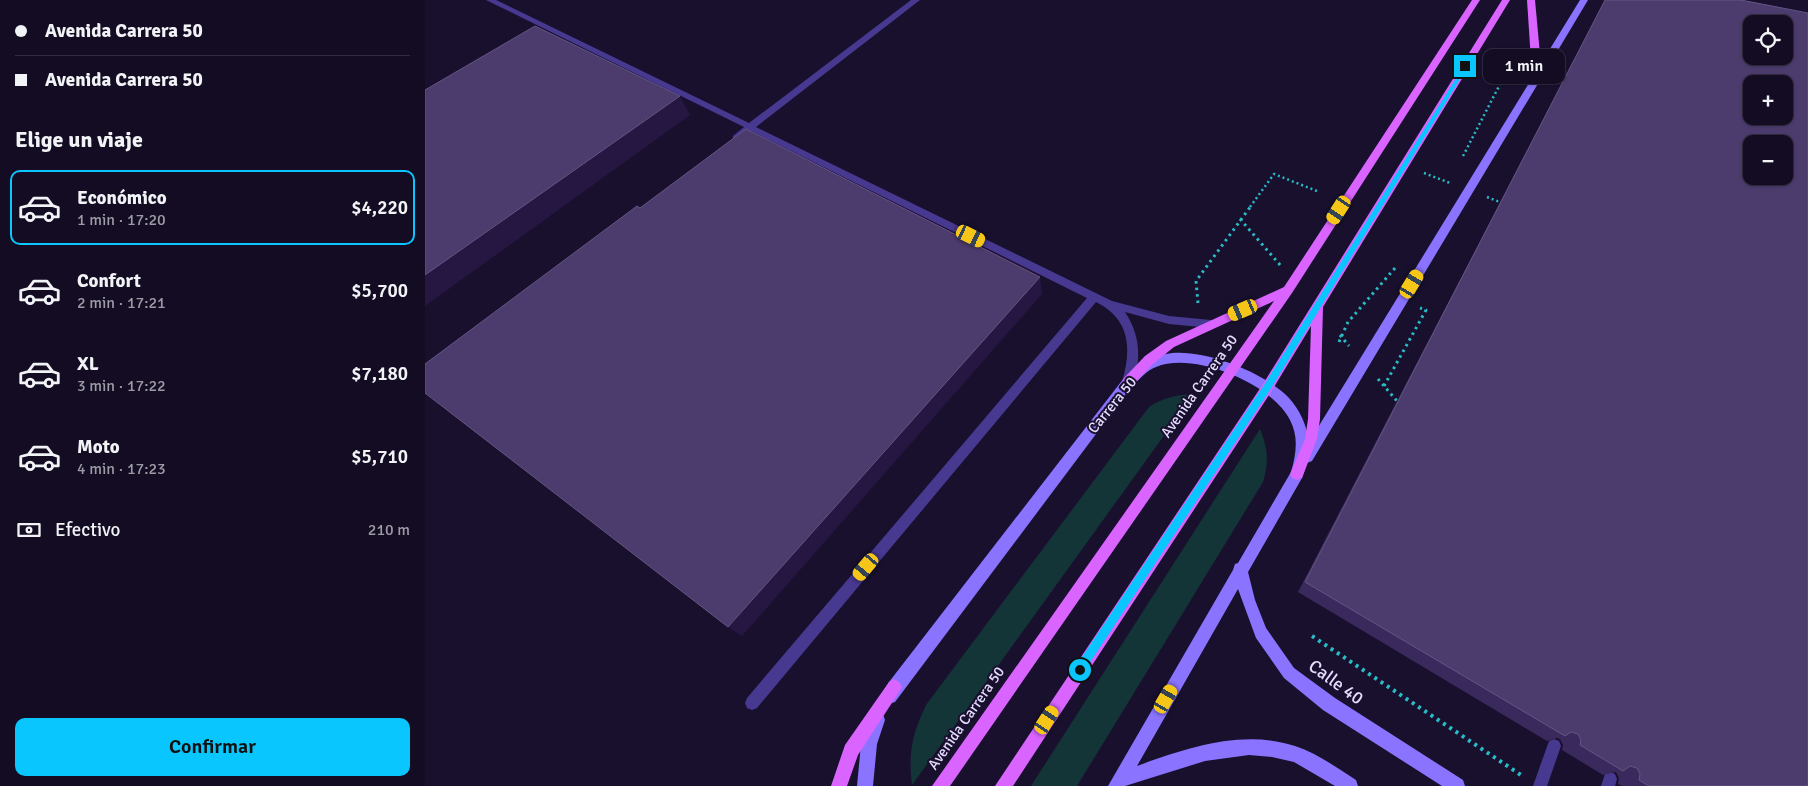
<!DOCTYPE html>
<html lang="es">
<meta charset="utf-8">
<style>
body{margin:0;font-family:Signika,sans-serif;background:#201a2f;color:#f1f3f6;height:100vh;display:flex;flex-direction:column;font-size:19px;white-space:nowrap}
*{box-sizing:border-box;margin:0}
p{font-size:16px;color:#9d9ba5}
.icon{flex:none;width:28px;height:28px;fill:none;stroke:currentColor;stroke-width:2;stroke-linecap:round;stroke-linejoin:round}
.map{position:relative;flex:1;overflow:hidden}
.details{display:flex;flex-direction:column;background:#130c22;width:425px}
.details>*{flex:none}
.hud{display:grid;align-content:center;height:110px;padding:0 15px;background:#130c22}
.controls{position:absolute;left:1318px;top:15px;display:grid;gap:10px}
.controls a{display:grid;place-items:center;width:50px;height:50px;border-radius:10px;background:#130c22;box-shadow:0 1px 4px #0004,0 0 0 1px #322c40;font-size:25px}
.end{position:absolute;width:22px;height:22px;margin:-11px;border:6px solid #09c6ff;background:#111;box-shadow:0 0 0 2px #111}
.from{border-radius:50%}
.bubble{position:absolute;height:35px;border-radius:10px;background:#130c22;box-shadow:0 1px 4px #0004,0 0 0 1px #322c40;font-size:16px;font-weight:600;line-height:35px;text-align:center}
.car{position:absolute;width:15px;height:30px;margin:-15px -8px;border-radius:6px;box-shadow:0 0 4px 1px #0007;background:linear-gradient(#f5c518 24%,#345 0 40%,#f5c518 0 76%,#345 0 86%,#f5c518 0)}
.hud b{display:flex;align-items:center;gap:18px;height:48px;font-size:19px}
.hud b+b{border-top:1px solid #322c40}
.hud i{width:12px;height:12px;background:#f1f3f6}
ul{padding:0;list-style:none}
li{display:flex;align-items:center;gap:15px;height:75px;margin:0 10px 8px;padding:0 5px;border:2px solid transparent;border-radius:10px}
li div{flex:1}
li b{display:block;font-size:19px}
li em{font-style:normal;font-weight:600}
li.current{border-color:#09c6ff}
li>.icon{width:45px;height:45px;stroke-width:1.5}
h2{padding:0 15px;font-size:22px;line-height:60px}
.pay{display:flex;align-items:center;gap:12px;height:55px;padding:0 15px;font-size:19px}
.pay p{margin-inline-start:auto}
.button{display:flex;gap:10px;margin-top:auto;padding:10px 15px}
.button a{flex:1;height:58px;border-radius:10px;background:#09c6ff;color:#111;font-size:20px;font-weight:600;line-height:58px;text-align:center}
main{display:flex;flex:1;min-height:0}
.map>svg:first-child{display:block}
.green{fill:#133538}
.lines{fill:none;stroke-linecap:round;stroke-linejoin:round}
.path-far2{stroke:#29bcc7;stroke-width:2.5;stroke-dasharray:2 3;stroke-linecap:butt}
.path-far1{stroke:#29bcc7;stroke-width:3;stroke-dasharray:2.5 4;stroke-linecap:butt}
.path{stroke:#29bcc7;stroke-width:4;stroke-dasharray:3 4.5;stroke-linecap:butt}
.lane{fill:#473990;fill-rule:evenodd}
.secondary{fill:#8a74ff;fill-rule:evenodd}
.primary{fill:#d964ff;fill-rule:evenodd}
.wall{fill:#3a295c}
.shaded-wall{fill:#251742}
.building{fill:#4c3c6e;stroke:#645584;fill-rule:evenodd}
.route{fill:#09c6ff}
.labels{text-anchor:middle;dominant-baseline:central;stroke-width:4;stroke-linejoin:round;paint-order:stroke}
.street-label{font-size:15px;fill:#e5ddff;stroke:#19102e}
.near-street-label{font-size:18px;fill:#e5ddff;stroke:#19102e}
</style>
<main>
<section class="details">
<div class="hud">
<b><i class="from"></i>Avenida Carrera 50</b>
<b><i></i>Avenida Carrera 50</b>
</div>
<h2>Elige un viaje</h2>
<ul>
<li class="current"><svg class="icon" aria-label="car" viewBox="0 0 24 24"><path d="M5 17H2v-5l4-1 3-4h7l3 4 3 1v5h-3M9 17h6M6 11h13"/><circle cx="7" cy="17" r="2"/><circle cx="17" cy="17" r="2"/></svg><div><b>Económico</b><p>1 min · 17:20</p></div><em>$4,220</em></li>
<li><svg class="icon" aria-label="car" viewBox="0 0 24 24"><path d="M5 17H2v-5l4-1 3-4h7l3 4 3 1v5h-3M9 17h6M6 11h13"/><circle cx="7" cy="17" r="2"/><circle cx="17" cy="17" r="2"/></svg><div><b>Confort</b><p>2 min · 17:21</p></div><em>$5,700</em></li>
<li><svg class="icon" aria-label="car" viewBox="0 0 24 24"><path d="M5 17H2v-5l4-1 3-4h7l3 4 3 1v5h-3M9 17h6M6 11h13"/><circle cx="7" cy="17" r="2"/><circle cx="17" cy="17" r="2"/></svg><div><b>XL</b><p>3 min · 17:22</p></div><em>$7,180</em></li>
<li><svg class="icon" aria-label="car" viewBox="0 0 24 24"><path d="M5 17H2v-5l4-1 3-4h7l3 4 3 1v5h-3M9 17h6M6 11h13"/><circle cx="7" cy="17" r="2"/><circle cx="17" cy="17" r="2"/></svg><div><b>Moto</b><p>4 min · 17:23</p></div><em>$5,710</em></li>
</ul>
<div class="pay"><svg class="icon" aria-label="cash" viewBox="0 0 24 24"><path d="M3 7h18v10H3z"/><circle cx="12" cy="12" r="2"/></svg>Efectivo<p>210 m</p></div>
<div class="button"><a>Confirmar</a></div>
</section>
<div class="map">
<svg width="1383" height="786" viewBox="0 0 1383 786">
<rect width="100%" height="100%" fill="#19102e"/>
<!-- green -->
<g class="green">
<path d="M769,394L487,785C483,752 487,735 501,705L724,407C739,397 752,395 769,394Z"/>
<path d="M835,429C843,449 844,462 838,482L652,786H606Z"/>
</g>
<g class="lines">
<!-- path-far2 -->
<g class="path-far2">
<path d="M1038,156L1089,57"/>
<path d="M999,173L1025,183"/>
<path d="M1062,197L1075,202"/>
<path d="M825,207L849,174L892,191"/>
</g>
<!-- path-far1 -->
<g class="path-far1">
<path d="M815,219L856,266"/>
<path d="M773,303L771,281L826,206"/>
<path d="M915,335L924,346"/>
<path d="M914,342L923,322L970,268"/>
<path d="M953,379L972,401"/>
<path d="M959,386L1001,310L995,308"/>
</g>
<!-- path -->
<path class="path" d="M887,636L1096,775"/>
<!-- lane -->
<g class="lane">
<path d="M61,0H71L324,123L486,0H495L331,127L687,301L744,316L786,320L791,324L786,328L744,324L700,312C715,335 716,356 709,382L707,385H699L697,382C707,348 705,319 671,302L332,708L327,710L322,708L320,703L322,698L662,298L326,131L314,140H308V136L319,127Z"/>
<path d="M1129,739L1134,741L1136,746L1122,786H1108L1124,741Z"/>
<path d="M1185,772L1190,774L1192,779L1190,786H1176L1180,774Z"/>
</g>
<!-- secondary -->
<g class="secondary">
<path d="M1155,0H1163L887,461L882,463L877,478L823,572L830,600L841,628L869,668L910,698L1038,780L1040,786H1017L898,710L859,678L831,638L813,589L712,766C762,748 817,729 870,746C892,753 912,768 931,780L933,786H910L869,762L847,757L824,755L780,761L700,786H683L808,570L810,564L813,563L866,472C871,455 874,437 865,420C847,384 769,351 731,367C722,370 715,379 707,386L470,702L464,704L458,702L456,696L464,682L699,378C712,367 723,357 741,354C776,347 839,372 864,398C875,410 882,426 884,442Z"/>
<path d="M452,712L458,714L460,720L452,744L448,786H432L436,744L446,714Z"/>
</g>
<!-- primary -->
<g class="primary">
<path d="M1047,0H1055L867,293L525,786H507L849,301L749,347L728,364L707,386H699L697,382L699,378L720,356L741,341L859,287Z"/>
<path d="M1077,0H1085L898,307L895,419L892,439L877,478L872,480L867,478L865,474L880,439L883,419L886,326L846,392L588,786H570L838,384Z"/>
<path d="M1102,0H1110L1117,76L1112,79L1107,76Z"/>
<path d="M469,679L474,682L477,687L474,692L433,755L422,786H406L420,745L464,682Z"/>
</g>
</g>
<!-- wall -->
<path class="wall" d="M1180,0H1316L1383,786H1197L1193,784L1194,778L1191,772L1178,775L1137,750L1138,745L1135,739L1132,738L1122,741L873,592Z"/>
<!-- shaded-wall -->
<g class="shaded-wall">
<path d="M255,96L265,115L0,306V275Z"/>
<path d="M615,277L617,294L317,636L303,627Z"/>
</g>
<!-- building -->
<g class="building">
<path d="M1180,0H1316L1383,13V786H1224L1214,780L1215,774L1212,768L1205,766L1198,771L1155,745L1156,740L1153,734L1146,732L1140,736L880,582ZM1326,24H1359V56H1326ZM1326,84H1359V116H1326ZM1326,144H1359V176H1326Z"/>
<path d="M110,26L255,96L0,275V90Z"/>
<path d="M321,129L615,277L303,627L0,393V364L212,206L215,208Z"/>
</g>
<!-- route -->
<path class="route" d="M1040,64L1043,66L845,390L658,673H651V666L839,385Z"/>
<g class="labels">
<!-- street labels -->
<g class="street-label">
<text transform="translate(774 386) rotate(-55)">Avenida Carrera 50</text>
<text transform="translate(687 405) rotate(-51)">Carrera 50</text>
<text transform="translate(541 718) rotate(-55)">Avenida Carrera 50</text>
</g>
<!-- near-street labels -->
<g class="near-street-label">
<text transform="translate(911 682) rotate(36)">Calle 40</text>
</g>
</g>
</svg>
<div class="controls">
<a><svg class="icon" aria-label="locate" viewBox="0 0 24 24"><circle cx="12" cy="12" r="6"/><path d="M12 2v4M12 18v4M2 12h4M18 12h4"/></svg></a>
<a>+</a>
<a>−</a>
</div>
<i class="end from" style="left:655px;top:670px"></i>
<i class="end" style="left:1040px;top:66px"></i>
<div class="bubble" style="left:1058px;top:49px;width:82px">1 min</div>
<i class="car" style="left:914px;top:210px;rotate:213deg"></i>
<i class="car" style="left:546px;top:236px;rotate:116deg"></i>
<i class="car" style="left:987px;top:284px;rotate:31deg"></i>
<i class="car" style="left:818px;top:310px;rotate:247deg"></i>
<i class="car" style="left:441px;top:567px;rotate:220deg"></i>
<i class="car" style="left:741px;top:699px;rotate:30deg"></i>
<i class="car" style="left:622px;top:720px;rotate:33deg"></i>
</div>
</main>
